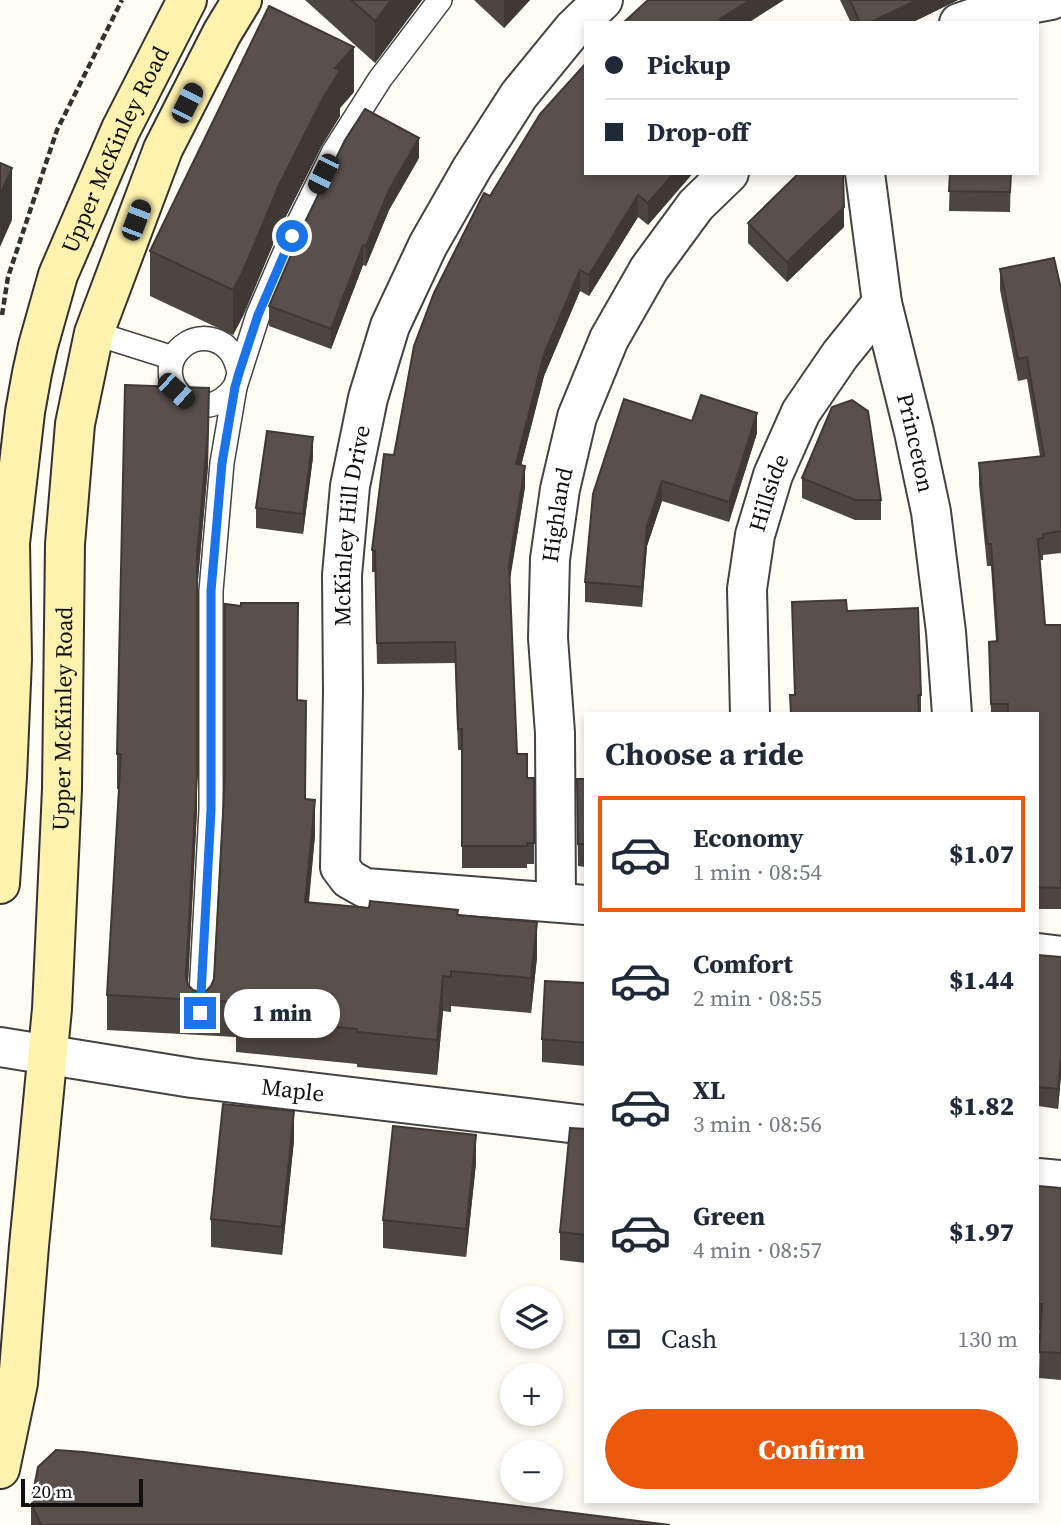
<!DOCTYPE html>
<meta charset="utf-8">
<style>
body{margin:0;font-family:"Source Serif 4",serif;background:#f2f2f3;color:#1f2937;height:100vh;display:flex;flex-direction:column;font-size:26px;white-space:nowrap}
*{box-sizing:border-box;margin:0}
p{font-size:23px;color:#747a83}
.icon{flex:none;width:38px;height:38px;fill:none;stroke:currentColor;stroke-width:2;stroke-linecap:round;stroke-linejoin:round}
.map{position:relative;flex:1;overflow:hidden}
.panel{position:absolute;left:584px;top:712px;width:455px;height:791px;display:flex;flex-direction:column;background:#fff;border-radius:0px;box-shadow:0 4px 10px #0003}
.panel>*{flex:none}
.top-card{position:absolute;left:584px;top:21px;width:455px;height:154px;border-radius:0px;box-shadow:0 4px 10px #0003;display:grid;align-content:center;height:154px;padding:0 21px;background:#fff}
.fabs{position:absolute;left:500px;top:1286px;display:grid;gap:14px}
.fabs a{display:grid;place-items:center;width:63px;height:63px;border-radius:50%;background:#fff;box-shadow:0 4px 10px #0003;font-size:35px}
.scale{position:absolute;left:21px;bottom:18px;width:122px;box-sizing:border-box;padding-left:7px;border:4px solid #101010;border-top:0;font-size:19px;line-height:24px;white-space:nowrap;color:#101010;-webkit-text-stroke:5px #fff;paint-order:stroke}
.end{position:absolute;width:32px;height:32px;margin:-16px;border:9px solid #1a73e8;background:#fff;box-shadow:0 0 0 4px #fff}
.from{border-radius:50%}
.bubble{position:absolute;height:49px;border-radius:24px;background:#fff;box-shadow:0 4px 10px #0003;font-size:23px;font-weight:800;line-height:49px;text-align:center}
.car{position:absolute;width:21px;height:42px;margin:-21px -10px;border-radius:9px;box-shadow:0 0 5px 2px #0007;background:linear-gradient(#222 24%,#8ab4d8 0 40%,#222 0 76%,#8ab4d8 0 86%,#222 0)}
.top-card b{display:flex;align-items:center;gap:24px;height:66px;font-size:26px}
.top-card b+b{border-top:2px solid #e0e1e3}
.top-card i{width:18px;height:18px;background:#1f2937}
ul{padding:0;list-style:none}
li{display:flex;align-items:center;gap:21px;height:116px;margin:0 14px 10px;padding:0 7px;border:4px solid transparent;border-radius:0px}
li div{flex:1}
li b{display:block;font-size:26px}
li em{font-style:normal;font-weight:800}
li.selected{border-color:#ea580c}
li>.icon{width:63px;height:63px;stroke-width:1.5}
h2{padding:0 21px;font-size:32px;line-height:84px}
.pay{display:flex;align-items:center;gap:18px;height:77px;padding:0 21px;font-size:26px}
.pay p{margin-inline-start:auto}
.primary-button{display:flex;gap:14px;margin-top:auto;padding:14px 21px}
.primary-button a{flex:1;height:80px;border-radius:42px;background:#ea580c;color:#fff;font-size:28px;font-weight:800;line-height:80px;text-align:center}
.map>svg:first-child{display:block}
.lines{fill:none;stroke-linecap:round;stroke-linejoin:round}
.service-casing{stroke:#434343;stroke-width:26}
.minor-casing{stroke:#434343;stroke-width:42}
.secondary-casing{stroke:#323232;stroke-width:42}
.path{stroke:#323232;stroke-width:4.5;stroke-dasharray:7 3.5;stroke-linecap:butt}
.service{stroke:#fff;stroke-width:23}
.minor{stroke:#fff;stroke-width:38}
.secondary{stroke:#fff2ae;stroke-width:38}
.wall{fill:#4d4540}
.shaded-wall{fill:#3f3834}
.building{fill:#5a504b;stroke:#3f3834;stroke-width:2}
.route{stroke:#1a73e8;stroke-width:9}
.labels{text-anchor:middle;dominant-baseline:central;stroke-width:7;stroke-linejoin:round;paint-order:stroke}
.street-label{font-size:23px;fill:#101010;stroke:#fff}
</style>
<div class="map">
<svg width="1061" height="1525" viewBox="0 0 1061 1525">
<rect width="100%" height="100%" fill="#fffcf3"/>
<g class="lines">
<defs>
<g id="service">
<path d="M94,333L173,358"/>
<path d="M235,387C198,436 146,376 183,346C192,339 203,337 214,340C230,345 236,358 239,373"/>
<path d="M200,1013L211,810V591L222,463L235,387L258,315L292,236L333,153L380,79L440,0"/>
</g>
<g id="minor">
<path d="M959,23L996,10L1051,0"/>
<path id="s1" d="M865,173L882,303L914,432L931,512L946,632L952,714"/>
<path id="s2" d="M750,714L747,589L755,535L773,475L801,412L840,355L882,303"/>
<path id="s3" d="M556,902L555,733L548,638L550,559L560,489L577,417L609,339L649,269L696,205L729,173"/>
<path id="s4" d="M586,905L365,888L349,879L340,867L343,691L342,575L350,486L368,398L390,326L428,245L472,168L519,95L573,29L603,0"/>
<path d="M1038,953L1061,956"/>
<path id="s5" d="M0,1047L192,1078L586,1125"/>
<path d="M1038,1178L1061,1180"/>
</g>
<g id="secondary">
<path id="s6" d="M0,884L7,777L12,659L10,543L25,412L32,373L38,346L58,275L121,129L187,0"/>
<path id="s7" d="M0,1469L18,1383L29,1246L52,1009L62,789L65,544L75,424L94,333L163,149L222,33L242,0"/>
</g>
</defs>
<!-- service casing -->
<use href="#service" class="service-casing"/>
<!-- minor casing -->
<use href="#minor" class="minor-casing"/>
<!-- secondary casing -->
<use href="#secondary" class="secondary-casing"/>
<!-- path -->
<path class="path" d="M2,315L8,277L57,130L122,0"/>
<!-- service -->
<use href="#service" class="service"/>
<!-- minor -->
<use href="#minor" class="minor"/>
<!-- secondary -->
<use href="#secondary" class="secondary"/>
</g>
<!-- wall -->
<g class="wall">
<path d="M305,0H422L375,63Z"/>
<path d="M474,0H530L504,28Z"/>
<path d="M840,0H958L911,23H851Z"/>
<path d="M354,92L340,108V116L321,147L279,230L243,316L233,335L150,296V251Z"/>
<path d="M419,158L389,210L366,266L363,265L331,349L269,326V306Z"/>
<path d="M586,173H693L648,225L638,217L589,296L580,291L544,376L521,465L525,487L509,582L517,754L527,778H534V864H527V868H462V750H458L455,663L377,664L375,572H372V550L394,455L490,196Z"/>
<path d="M950,173H1011L1010,212L949,211Z"/>
<path d="M748,223L844,227L787,282L748,243Z"/>
<path d="M1000,269L1061,289V553L1043,555V560H1040L1045,625H1061V909H1038V714H991L989,642L996,641L991,566H987L979,485V463L1040,456L1027,379L1018,381L1000,290Z"/>
<path d="M692,421L757,433L729,522L662,501L647,546L642,607L585,602V582Z"/>
<path d="M209,422L208,466L197,591V810L188,985L193,990L200,992L206,991L211,986L298,700L305,799L315,835L309,902L458,915L537,957L531,1013L451,1006V1012L443,1011L437,1075L357,1067V1064L236,1052V1037L107,1030V995L119,789H117V754Z"/>
<path d="M313,457L303,534L256,528V508Z"/>
<path d="M802,478L881,500V520H855L802,498Z"/>
<path d="M792,602L847,611L921,695V714H790L795,695Z"/>
<path d="M577,779H586V867L578,866Z"/>
<path d="M1038,955L1061,957V1075L1058,1109L1038,1106Z"/>
<path d="M586,983V1066L542,1062V1039Z"/>
<path d="M586,1129V1263L560,1260V1232Z"/>
<path d="M294,1140L282,1255L211,1247V1219Z"/>
<path d="M476,1163L466,1257L383,1248V1220Z"/>
<path d="M1038,1186L1061,1188V1380L1039,1378L1040,1330H1038Z"/>
<path d="M31,1503L670,1525H31Z"/>
</g>
<!-- shaded-wall -->
<g class="shaded-wall">
<path d="M391,0H422L375,63V21Z"/>
<path d="M504,0H530L504,28Z"/>
<path d="M750,0H784L748,23H720V19Z"/>
<path d="M917,0H958L911,23H869Z"/>
<path d="M354,47V92L340,108V116L321,147L279,230L243,316L233,335V290L279,185L335,68Z"/>
<path d="M419,138V158L389,210L366,266V246L389,190Z"/>
<path d="M12,168V220L0,247V195Z"/>
<path d="M674,173H693L648,225V203Z"/>
<path d="M638,195V217L589,296V275Z"/>
<path d="M844,207V227L787,282V262Z"/>
<path d="M363,245V265L331,349V329Z"/>
<path d="M580,270V291L544,376L516,486V464L544,354Z"/>
<path d="M209,388L208,466L197,591V556Z"/>
<path d="M757,413V433L729,522V502Z"/>
<path d="M313,437V457L303,534V514Z"/>
<path d="M525,466V487L509,586V565Z"/>
<path d="M662,481V501L647,546L642,607V587L647,526Z"/>
<path d="M197,775V810L187,999L186,977Z"/>
<path d="M315,800V835L305,937V902Z"/>
<path d="M537,922V957L531,1013V978Z"/>
<path d="M443,976V1011L437,1075V1040Z"/>
<path d="M1061,1056V1075L1058,1109V1089Z"/>
<path d="M294,1111V1140L282,1255V1227Z"/>
<path d="M476,1135V1163L466,1257V1229Z"/>
</g>
<!-- building -->
<g class="building">
<path d="M351,0H391L375,21Z"/>
<path d="M648,0H750L720,19L723,23H623Z"/>
<path d="M850,0H917L869,23H860Z"/>
<path d="M269,6L354,47L335,68L340,70L321,102L279,185L243,271L233,290L150,251Z"/>
<path d="M586,63V173H674L648,203L638,195L589,275L580,270L544,354L516,464L525,466L509,565L517,754H527V778H534V843H527V846H462V729H458L455,642L377,643L375,551L372,550L384,454L394,455L414,346L434,293L484,193L490,196L540,114Z"/>
<path d="M365,109L419,138L389,190L366,246L363,245L331,329L269,306L305,222L345,140Z"/>
<path d="M0,163L12,168L0,195Z"/>
<path d="M799,173H843L844,207L787,262L748,223Z"/>
<path d="M950,173H1011L1010,192L949,191Z"/>
<path d="M1054,258L1061,289V531L1043,534V538L1038,539L1045,625H1061V888L1038,887V714H1008V704H991L989,642L998,641L991,544H987L979,463L1044,456L1027,357L1018,359L1000,269Z"/>
<path d="M125,385L209,388L208,431L197,556V775L186,977L188,985L193,990L200,992L206,991L211,986L214,979L225,776V604L241,606V603H298L297,700L306,701L305,799L315,800L305,902L369,908L370,901L458,910L457,915L537,922L531,978L451,971V977L443,976L437,1040L357,1032V1029L236,1017L237,1002L107,995L121,754H117Z"/>
<path d="M701,395L757,413L729,502L662,481L647,526L642,587L585,582L593,494L624,399L692,421Z"/>
<path d="M852,400L868,411L881,500H855L802,478L832,407Z"/>
<path d="M267,431L313,437L303,514L256,508Z"/>
<path d="M846,600L847,611L918,608L921,695H918L919,714H791L790,695H795L792,602Z"/>
<path d="M577,779H586V844H578Z"/>
<path d="M1038,955L1061,957V1056L1058,1089L1038,1087Z"/>
<path d="M545,981L586,983V1043L542,1039Z"/>
<path d="M223,1104L294,1111L282,1227L211,1219Z"/>
<path d="M393,1126L476,1135L466,1229L383,1220Z"/>
<path d="M570,1128L586,1129V1235L560,1232Z"/>
<path d="M1038,1186L1061,1188V1353L1039,1352L1042,1304H1038Z"/>
<path d="M56,1450L84,1452L670,1525H41L31,1503L38,1467Z"/>
</g>
<g class="lines">
<!-- route -->
<path class="route" d="M200,1013L211,810V591L222,463L235,387L239,373L258,315L292,236"/>
</g>
<g class="labels">
<!-- street labels -->
<g class="street-label">
<text stroke="none"><textPath href="#s6" startOffset="752">Upper McKinley Road</textPath></text>
<text stroke="none"><textPath href="#s1" startOffset="275">Princeton</textPath></text>
<text stroke="none"><textPath href="#s2" startOffset="224">Hillside</textPath></text>
<text stroke="none"><textPath href="#s3" startOffset="388">Highland</textPath></text>
<text stroke="none"><textPath href="#s4" startOffset="597">McKinley Hill Drive</textPath></text>
<text stroke="none"><textPath href="#s7" startOffset="754">Upper McKinley Road</textPath></text>
<text stroke="none"><textPath href="#s5" startOffset="296">Maple</textPath></text>
</g>
</g>
</svg>
<div class="fabs">
<a><svg class="icon" aria-label="layers" viewBox="0 0 24 24"><path d="M12 4l9 5-9 5-9-5zM3 14l9 5 9-5"/></svg></a>
<a>+</a>
<a>−</a>
</div>
<div class="scale">20 m</div>
<i class="end from" style="left:292px;top:236px"></i>
<i class="end" style="left:200px;top:1013px"></i>
<div class="bubble" style="left:224px;top:989px;width:116px">1 min</div>
<i class="car" style="left:187px;top:103px;rotate:27deg"></i>
<i class="car" style="left:323px;top:174px;rotate:206deg"></i>
<i class="car" style="left:136px;top:220px;rotate:21deg"></i>
<i class="car" style="left:176px;top:391px;rotate:132deg"></i>
<div class="top-card">
<b><i class="from"></i>Pickup</b>
<b><i></i>Drop-off</b>
</div>
<section class="panel">
<h2>Choose a ride</h2>
<ul>
<li class="selected"><svg class="icon" aria-label="car" viewBox="0 0 24 24"><path d="M5 17H2v-5l4-1 3-4h7l3 4 3 1v5h-3M9 17h6M6 11h13"/><circle cx="7" cy="17" r="2"/><circle cx="17" cy="17" r="2"/></svg><div><b>Economy</b><p>1 min · 08:54</p></div><em>$1.07</em></li>
<li><svg class="icon" aria-label="car" viewBox="0 0 24 24"><path d="M5 17H2v-5l4-1 3-4h7l3 4 3 1v5h-3M9 17h6M6 11h13"/><circle cx="7" cy="17" r="2"/><circle cx="17" cy="17" r="2"/></svg><div><b>Comfort</b><p>2 min · 08:55</p></div><em>$1.44</em></li>
<li><svg class="icon" aria-label="car" viewBox="0 0 24 24"><path d="M5 17H2v-5l4-1 3-4h7l3 4 3 1v5h-3M9 17h6M6 11h13"/><circle cx="7" cy="17" r="2"/><circle cx="17" cy="17" r="2"/></svg><div><b>XL</b><p>3 min · 08:56</p></div><em>$1.82</em></li>
<li><svg class="icon" aria-label="car" viewBox="0 0 24 24"><path d="M5 17H2v-5l4-1 3-4h7l3 4 3 1v5h-3M9 17h6M6 11h13"/><circle cx="7" cy="17" r="2"/><circle cx="17" cy="17" r="2"/></svg><div><b>Green</b><p>4 min · 08:57</p></div><em>$1.97</em></li>
</ul>
<div class="pay"><svg class="icon" aria-label="cash" viewBox="0 0 24 24"><path d="M3 7h18v10H3z"/><circle cx="12" cy="12" r="2"/></svg>Cash<p>130 m</p></div>
<div class="primary-button"><a>Confirm</a></div>
</section>
</div>
